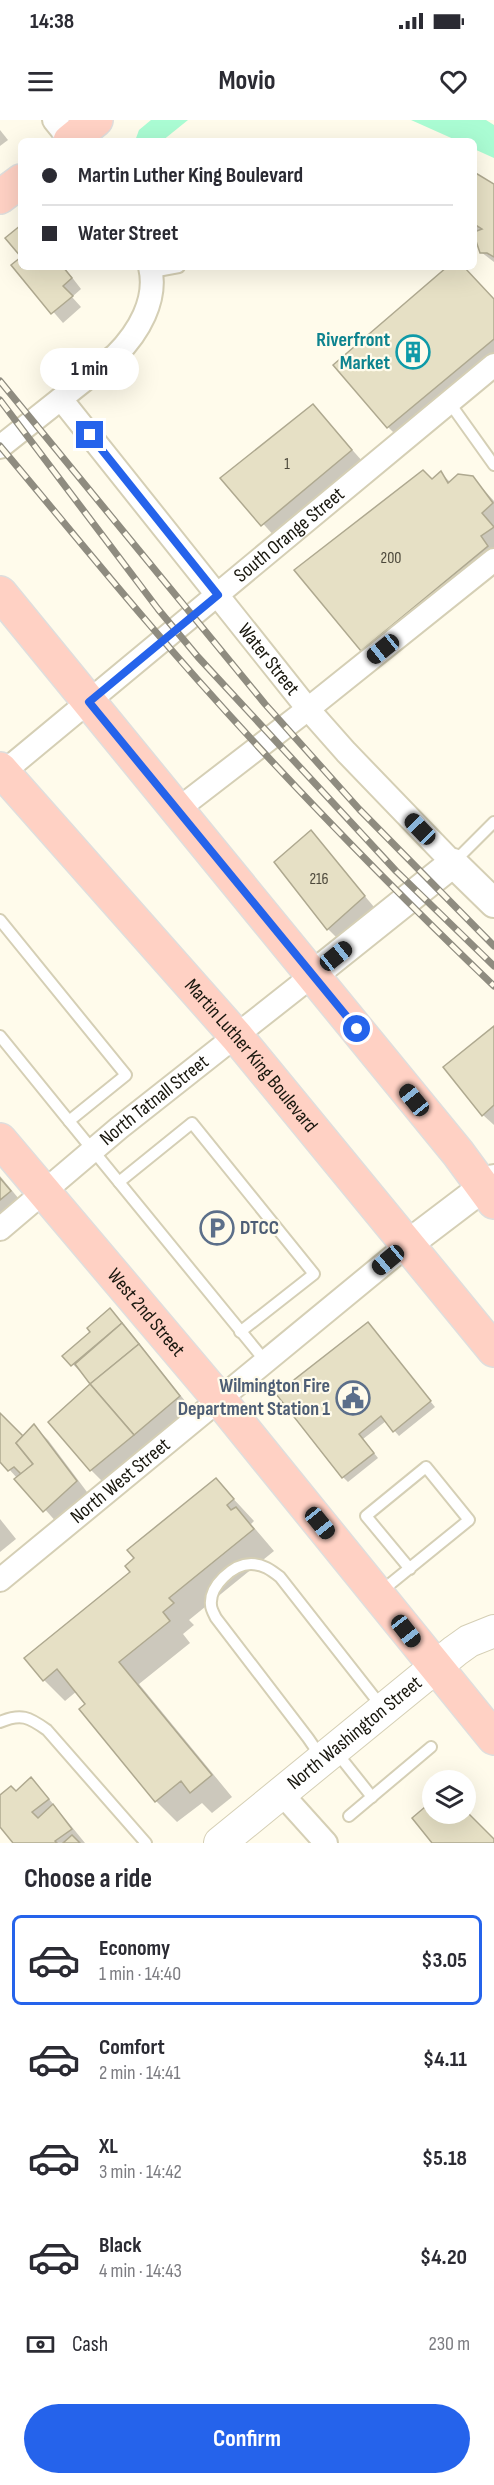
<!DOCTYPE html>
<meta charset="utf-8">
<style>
body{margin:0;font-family:"Sofia Sans Condensed",sans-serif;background:#f7f7f7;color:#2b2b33;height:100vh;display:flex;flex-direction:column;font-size:22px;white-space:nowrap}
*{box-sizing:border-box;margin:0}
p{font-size:20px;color:#7c7c81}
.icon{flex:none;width:33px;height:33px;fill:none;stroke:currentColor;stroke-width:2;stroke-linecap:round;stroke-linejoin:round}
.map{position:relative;height:1723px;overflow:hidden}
.sheet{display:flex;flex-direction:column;background:#fff;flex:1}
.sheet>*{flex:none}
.guide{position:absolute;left:18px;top:18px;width:459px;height:132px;border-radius:9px;box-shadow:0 6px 24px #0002;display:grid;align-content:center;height:132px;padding:0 24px;background:#fff}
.controls{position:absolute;left:422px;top:1650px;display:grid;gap:12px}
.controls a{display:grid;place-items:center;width:54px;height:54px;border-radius:50%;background:#fff;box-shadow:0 6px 24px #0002;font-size:30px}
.end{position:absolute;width:27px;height:27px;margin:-14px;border:8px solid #2563eb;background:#fff;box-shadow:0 0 0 3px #fff}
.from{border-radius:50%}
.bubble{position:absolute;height:42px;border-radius:21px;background:#fff;box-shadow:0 6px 24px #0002;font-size:20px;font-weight:700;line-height:42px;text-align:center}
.car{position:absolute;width:18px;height:36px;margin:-18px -9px;border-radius:8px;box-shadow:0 0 4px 2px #0007;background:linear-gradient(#222 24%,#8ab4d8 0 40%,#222 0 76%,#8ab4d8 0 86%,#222 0)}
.guide b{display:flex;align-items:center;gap:21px;height:57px;font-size:22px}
.guide b+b{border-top:2px solid #e1e1e2}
.guide i{width:15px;height:15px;background:#2b2b33}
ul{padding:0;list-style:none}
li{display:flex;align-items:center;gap:18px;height:90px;margin:0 12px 9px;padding:0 12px;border:3px solid transparent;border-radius:9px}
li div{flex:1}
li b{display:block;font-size:22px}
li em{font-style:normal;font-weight:700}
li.on{border-color:#2563eb}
li>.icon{width:54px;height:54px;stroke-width:1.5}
h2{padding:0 24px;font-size:27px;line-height:72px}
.pay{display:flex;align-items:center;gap:15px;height:66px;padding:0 24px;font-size:22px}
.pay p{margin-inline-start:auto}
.cta{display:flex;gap:12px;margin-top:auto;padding:12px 24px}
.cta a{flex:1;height:69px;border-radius:36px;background:#2563eb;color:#fff;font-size:24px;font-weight:700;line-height:69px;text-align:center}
.status{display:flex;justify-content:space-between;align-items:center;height:42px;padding:0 30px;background:#fff;direction:ltr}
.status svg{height:16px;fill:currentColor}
header{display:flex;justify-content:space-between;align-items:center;height:78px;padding:0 24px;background:#fff;font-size:27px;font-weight:700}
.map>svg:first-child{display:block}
.green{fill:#aafcd3}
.shadow{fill:#0003}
.building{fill:#e6e0c5;stroke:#afa990;stroke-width:1.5}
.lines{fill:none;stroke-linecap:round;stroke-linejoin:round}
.service-casing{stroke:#d5cfb5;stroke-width:14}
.minor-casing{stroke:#d5cfb5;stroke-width:26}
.tertiary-casing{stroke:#d5cfb5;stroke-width:32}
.secondary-casing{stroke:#d5cfb5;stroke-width:34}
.primary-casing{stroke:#dfdedd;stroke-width:36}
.service{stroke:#fff;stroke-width:10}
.minor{stroke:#fff;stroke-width:22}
.tertiary{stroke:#fff;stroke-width:28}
.secondary{stroke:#fff;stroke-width:32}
.primary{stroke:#ffd1c4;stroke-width:33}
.rail-casing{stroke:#8f8c80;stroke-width:7}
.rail{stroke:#fffbeb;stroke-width:4.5;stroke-dasharray:14;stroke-linecap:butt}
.route{stroke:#2563eb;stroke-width:8}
.labels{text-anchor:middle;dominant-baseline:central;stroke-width:4.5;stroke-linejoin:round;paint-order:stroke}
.number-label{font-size:16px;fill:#4c483b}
.culture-label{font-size:20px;font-weight:bold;fill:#0d838f;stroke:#fffbeb;text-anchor:end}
.street-label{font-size:20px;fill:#18160d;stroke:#fffbeb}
.service-label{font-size:20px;font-weight:bold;fill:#4e5e75;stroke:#fffbeb;text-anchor:start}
</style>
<div class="status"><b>14:38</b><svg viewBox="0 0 49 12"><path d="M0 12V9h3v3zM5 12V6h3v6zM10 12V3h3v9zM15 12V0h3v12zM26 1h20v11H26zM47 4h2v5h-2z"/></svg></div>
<header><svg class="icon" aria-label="menu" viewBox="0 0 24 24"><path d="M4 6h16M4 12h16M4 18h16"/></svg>Movio<svg class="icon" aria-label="heart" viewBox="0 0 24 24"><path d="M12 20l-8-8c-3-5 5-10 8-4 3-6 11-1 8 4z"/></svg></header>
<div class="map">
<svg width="494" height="1723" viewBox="0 0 494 1723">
<rect width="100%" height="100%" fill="#fffbeb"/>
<!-- green -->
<g class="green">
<path d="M151,0H188L162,21H135L139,10Z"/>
<path d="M411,0H486L494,5V38L474,29V21H458Z"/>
</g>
<!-- shadow -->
<g class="shadow">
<path d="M0,10L8,20L0,26Z"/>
<path d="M474,53L494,66V142L481,132L474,112Z"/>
<path d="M21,138V147H64L81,169L72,177L81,187L63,203L13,145Z"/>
<path d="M449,147H463L494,180V237L398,317L388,307Z"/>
<path d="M313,286L372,352L284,427L222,358Z"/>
<path d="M441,353L451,363L473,358L494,381V447L376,545L297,450Z"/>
<path d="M311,712L374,787L338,819L328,809Z"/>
<path d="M494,908V1005L483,995Z"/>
<path d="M0,1056L28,1090L0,1112Z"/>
<path d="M110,1190L124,1204L193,1291L105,1364L91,1350L93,1265L65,1236L92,1212Z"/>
<path d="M372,1209L435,1287L399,1316L386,1301L363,1319L378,1338L348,1362L343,1357Z"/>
<path d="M0,1295L23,1318L34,1306L48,1320L90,1376L59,1405L0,1339Z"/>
<path d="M216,1360L254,1401L251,1404L274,1431L189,1500L194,1505L183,1514L190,1523L139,1564L232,1677L212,1693L202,1683L177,1702L156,1681L77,1571L65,1581L44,1560L132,1452Z"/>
<path d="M0,1399L16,1419L0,1432Z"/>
<path d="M31,1659L45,1674L85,1723H15L0,1704V1676L16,1673Z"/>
<path d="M432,1683V1694H465V1690L494,1720V1723H434L414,1698Z"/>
</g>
<!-- building -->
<g class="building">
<path d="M474,52L494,64V137L487,133H480L474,115V112L482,109L474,104Z"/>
<path d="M21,105V147H63L72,158L63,166L73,176L51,194L11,145L21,137L5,118Z"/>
<path d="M447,147H464L494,179V219L387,308L333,245Z"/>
<path d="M313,284L352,330L261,406L220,358Z"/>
<path d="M423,350L432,359L441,351L448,363L458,354L473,356L493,383L482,393L494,407L481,416L488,426L361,531L294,450Z"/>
<path d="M311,710L365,776L327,810L274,742Z"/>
<path d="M494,906V985L482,996L443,947Z"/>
<path d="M0,1058L11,1071L0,1080Z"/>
<path d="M110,1188L122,1203L71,1246L62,1236L90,1212L87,1208Z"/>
<path d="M368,1202L431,1281L393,1312L381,1296L359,1314L374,1333L342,1358L276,1274Z"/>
<path d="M122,1203L139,1224L90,1264L75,1244Z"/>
<path d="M139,1224L180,1276L134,1315L90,1264Z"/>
<path d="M90,1264L134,1315L90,1351L48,1302Z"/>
<path d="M0,1293L23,1316L16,1323L33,1344L21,1354L14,1347L8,1351L0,1342Z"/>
<path d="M34,1304L77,1361L43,1392L14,1359L33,1344L16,1323Z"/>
<path d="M216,1358L234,1379L227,1385L231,1390L236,1387L254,1409L169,1478L174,1483L163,1492L170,1501L119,1542L212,1655L190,1673L181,1661L155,1682L79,1589L85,1584L57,1549L43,1561L24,1538L130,1452L125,1446L134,1438L127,1430Z"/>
<path d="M31,1657L49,1679L32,1692L38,1698L53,1684L72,1709L55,1721L57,1723H13L0,1707V1675L11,1666L16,1671Z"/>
<path d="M432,1681V1694H465V1690L494,1719V1723H432L412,1698Z"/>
<path d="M72,1715L80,1723H63Z"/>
</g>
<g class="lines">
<defs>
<g id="service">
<path d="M152,152L179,147"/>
<path d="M449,282L494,345"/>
<path d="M453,743L494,702"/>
<path d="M0,800L126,955L69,1001L0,916"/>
<path d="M69,1001L266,1242"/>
<path d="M119,1062L192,1003L314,1154L240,1212"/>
<path d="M379,1473L469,1400L426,1347L366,1396L410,1449"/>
<path d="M0,1602C21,1593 29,1597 47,1610L146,1723"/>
<path d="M337,1633L372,1677"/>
<path d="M321,1637L308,1618L216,1498C214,1494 211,1489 211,1485C209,1466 233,1444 251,1444C263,1444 271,1450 280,1457L382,1587"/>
<path d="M349,1696L431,1627"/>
</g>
<g id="minor">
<path d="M54,0L71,21"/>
<path id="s1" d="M61,279L308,589L346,632L453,743"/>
<path d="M0,327L116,235C138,213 158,180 150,147"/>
<path id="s2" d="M0,655L494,245"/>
<path d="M177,690L308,589L494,440"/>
<path id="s3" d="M0,1109L119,1008L313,855"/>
<path id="s4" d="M0,1460L407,1125"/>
<path d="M281,1673L326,1723"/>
</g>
<g id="tertiary">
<path d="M313,855L453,743L494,783"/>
<path d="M407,1125L494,1059"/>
</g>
<g id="secondary">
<path id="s5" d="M220,1723L455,1531L469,1521L494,1511"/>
</g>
<g id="primary">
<path d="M70,21L96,0"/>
<path d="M0,77L21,61"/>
<path d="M0,473L458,1033L494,1082"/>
<path id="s6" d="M0,649L237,917L494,1230"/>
<path id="s7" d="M0,1020L219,1279L494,1618"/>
</g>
</defs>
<!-- service casing -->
<use href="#service" class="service-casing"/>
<!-- minor casing -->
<use href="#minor" class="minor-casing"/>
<!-- tertiary casing -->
<use href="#tertiary" class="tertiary-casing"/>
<!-- secondary casing -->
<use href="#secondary" class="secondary-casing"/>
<!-- primary casing -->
<use href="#primary" class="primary-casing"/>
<!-- service -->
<use href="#service" class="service"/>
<!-- minor -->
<use href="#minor" class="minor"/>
<!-- tertiary -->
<use href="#tertiary" class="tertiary"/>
<!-- secondary -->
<use href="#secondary" class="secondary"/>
<!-- primary -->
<use href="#primary" class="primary"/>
<defs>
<g id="rail">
<path d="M0,261L265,584L359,689L494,826"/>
<path d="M0,280L158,489L198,537L396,751L494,846"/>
<path d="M0,326C48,383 95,441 143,497C253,626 372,749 494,866"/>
</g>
</defs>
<!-- rail casing -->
<use href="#rail" class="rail-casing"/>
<!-- rail -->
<use href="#rail" class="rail"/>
</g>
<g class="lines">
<!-- route -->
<path class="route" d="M90,315L218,475L89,582L357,909"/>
</g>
<!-- icons -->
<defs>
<symbol id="building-ring" viewBox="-11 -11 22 22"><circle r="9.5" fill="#fffbeb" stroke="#0f9aa8" stroke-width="1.5"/><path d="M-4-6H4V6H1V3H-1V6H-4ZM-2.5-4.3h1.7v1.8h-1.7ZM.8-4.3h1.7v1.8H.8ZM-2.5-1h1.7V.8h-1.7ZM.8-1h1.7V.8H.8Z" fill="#0f9aa8"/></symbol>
<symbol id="parking-ring" viewBox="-11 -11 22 22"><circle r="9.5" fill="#fffbeb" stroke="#5c6f8a" stroke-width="1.5"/><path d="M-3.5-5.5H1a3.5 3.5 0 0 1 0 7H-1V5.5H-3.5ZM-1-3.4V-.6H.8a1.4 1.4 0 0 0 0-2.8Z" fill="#5c6f8a"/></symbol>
<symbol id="civic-ring" viewBox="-11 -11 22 22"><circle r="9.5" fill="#fffbeb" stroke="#5c6f8a" stroke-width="1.5"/><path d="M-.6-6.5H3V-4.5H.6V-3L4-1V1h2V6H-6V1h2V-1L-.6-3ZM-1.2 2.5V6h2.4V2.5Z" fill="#5c6f8a"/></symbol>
</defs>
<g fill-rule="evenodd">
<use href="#building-ring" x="394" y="213" width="38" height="38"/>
<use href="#parking-ring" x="198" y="1089" width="38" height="38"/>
<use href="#civic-ring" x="334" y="1259" width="38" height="38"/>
</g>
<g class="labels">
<!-- number labels -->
<g class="number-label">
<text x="287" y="344">1</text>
<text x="391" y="438">200</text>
<text x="319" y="759">216</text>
</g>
<!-- culture labels -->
<g class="culture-label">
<text x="390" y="220">Riverfront<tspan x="390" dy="23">Market</tspan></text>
</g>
<!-- street labels -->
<g class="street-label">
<text stroke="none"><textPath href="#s2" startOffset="376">South Orange Street</textPath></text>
<text stroke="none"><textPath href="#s1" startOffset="333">Water Street</textPath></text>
<text stroke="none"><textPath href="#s6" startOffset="381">Martin Luther King Boulevard</textPath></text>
<text stroke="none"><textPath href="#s3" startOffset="201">North Tatnall Street</textPath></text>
<text stroke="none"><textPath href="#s7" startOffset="226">West 2nd Street</textPath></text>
<text stroke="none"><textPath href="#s4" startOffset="156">North West Street</textPath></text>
<text stroke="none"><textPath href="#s5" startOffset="174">North Washington Street</textPath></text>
</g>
<!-- service labels -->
<g class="service-label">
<text x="240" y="1108">DTCC</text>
<text x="330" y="1266" text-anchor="end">Wilmington Fire<tspan x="330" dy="23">Department Station 1</tspan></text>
</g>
</g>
</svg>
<div class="controls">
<a><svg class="icon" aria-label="layers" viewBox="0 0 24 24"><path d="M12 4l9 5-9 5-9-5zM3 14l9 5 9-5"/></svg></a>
</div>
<i class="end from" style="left:357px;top:909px"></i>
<i class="end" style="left:90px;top:315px"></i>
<div class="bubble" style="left:40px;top:228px;width:99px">1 min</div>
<i class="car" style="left:383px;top:529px;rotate:231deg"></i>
<i class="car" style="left:420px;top:709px;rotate:316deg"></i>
<i class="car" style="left:336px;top:836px;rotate:51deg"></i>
<i class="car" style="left:414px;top:980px;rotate:321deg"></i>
<i class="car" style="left:388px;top:1140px;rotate:230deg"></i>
<i class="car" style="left:320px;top:1403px;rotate:141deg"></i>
<i class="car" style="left:406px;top:1511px;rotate:142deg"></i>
<div class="guide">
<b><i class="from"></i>Martin Luther King Boulevard</b>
<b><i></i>Water Street</b>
</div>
</div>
<section class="sheet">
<h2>Choose a ride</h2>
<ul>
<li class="on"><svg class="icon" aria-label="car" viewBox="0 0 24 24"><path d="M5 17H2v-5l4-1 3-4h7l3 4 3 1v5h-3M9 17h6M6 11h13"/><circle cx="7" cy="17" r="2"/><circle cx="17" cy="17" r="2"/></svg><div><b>Economy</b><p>1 min · 14:40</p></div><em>$3.05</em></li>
<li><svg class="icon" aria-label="car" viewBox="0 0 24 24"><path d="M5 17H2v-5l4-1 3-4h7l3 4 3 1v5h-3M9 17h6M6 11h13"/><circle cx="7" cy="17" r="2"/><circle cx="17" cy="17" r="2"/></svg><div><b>Comfort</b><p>2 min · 14:41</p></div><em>$4.11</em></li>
<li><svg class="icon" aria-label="car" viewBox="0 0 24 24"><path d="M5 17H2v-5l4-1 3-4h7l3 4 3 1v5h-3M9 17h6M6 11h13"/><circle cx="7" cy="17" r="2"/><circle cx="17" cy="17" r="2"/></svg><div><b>XL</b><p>3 min · 14:42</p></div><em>$5.18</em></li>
<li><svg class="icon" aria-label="car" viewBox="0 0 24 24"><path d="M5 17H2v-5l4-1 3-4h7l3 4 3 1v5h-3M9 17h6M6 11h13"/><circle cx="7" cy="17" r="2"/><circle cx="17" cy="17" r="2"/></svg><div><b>Black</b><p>4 min · 14:43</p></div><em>$4.20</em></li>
</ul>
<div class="pay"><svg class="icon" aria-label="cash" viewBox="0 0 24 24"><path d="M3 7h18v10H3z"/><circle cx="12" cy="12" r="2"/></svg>Cash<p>230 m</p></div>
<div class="cta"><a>Confirm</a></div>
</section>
